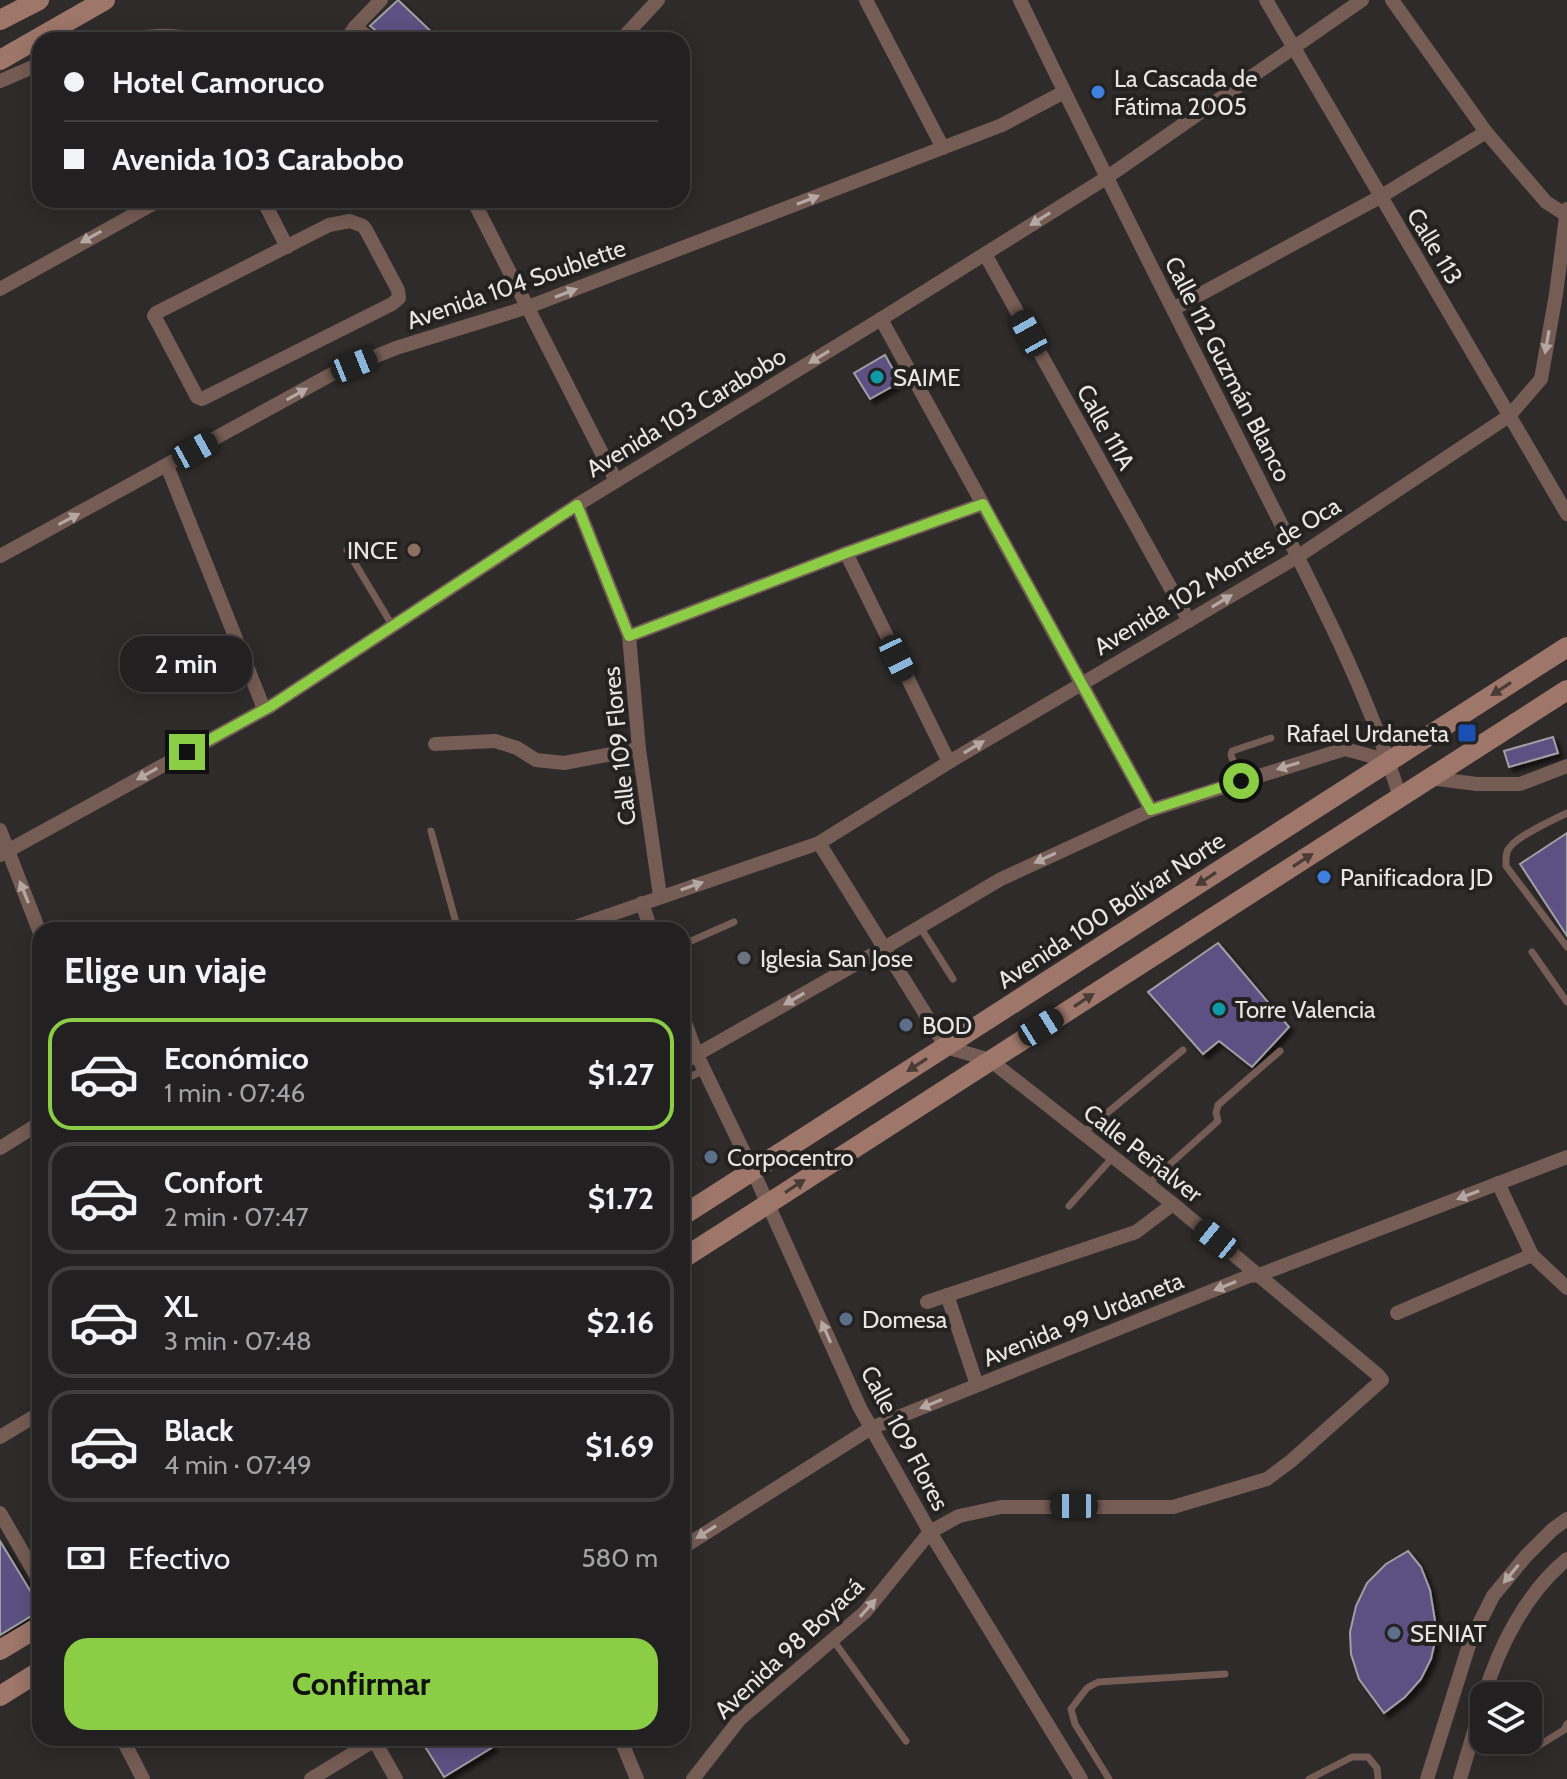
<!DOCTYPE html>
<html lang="es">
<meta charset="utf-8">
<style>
body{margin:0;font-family:Cabin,sans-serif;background:#2e2d2d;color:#f1f3f6;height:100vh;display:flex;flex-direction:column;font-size:30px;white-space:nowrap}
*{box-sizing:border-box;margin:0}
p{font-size:26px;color:#a2a3a5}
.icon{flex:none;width:44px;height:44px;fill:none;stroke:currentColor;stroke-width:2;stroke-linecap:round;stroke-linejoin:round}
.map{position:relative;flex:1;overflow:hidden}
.drawer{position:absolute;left:32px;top:922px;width:658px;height:824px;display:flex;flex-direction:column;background:#222020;border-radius:24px;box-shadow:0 4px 20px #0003,0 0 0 2px #3f3e3e}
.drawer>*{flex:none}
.top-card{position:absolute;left:32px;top:32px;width:658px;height:176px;border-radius:24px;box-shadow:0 4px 20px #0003,0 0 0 2px #3f3e3e;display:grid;align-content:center;height:176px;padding:0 32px;background:#222020}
.tools{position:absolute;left:1470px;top:1682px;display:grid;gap:16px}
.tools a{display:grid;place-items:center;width:72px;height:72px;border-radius:16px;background:#222020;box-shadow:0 4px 20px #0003,0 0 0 2px #3f3e3e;font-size:40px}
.end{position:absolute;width:36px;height:36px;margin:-18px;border:10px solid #8bce46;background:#111;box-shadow:0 0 0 4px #111}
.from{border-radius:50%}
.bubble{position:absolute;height:56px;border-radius:24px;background:#222020;box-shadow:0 4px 20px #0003,0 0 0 2px #3f3e3e;font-size:26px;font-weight:700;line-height:56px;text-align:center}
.car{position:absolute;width:24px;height:48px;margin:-24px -12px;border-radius:10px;box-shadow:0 0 6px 2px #0007;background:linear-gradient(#222 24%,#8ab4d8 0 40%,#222 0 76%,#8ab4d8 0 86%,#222 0)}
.top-card b{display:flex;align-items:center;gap:28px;height:76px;font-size:30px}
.top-card b+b{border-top:2px solid #3f3e3e}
.top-card i{width:20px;height:20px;background:#f1f3f6}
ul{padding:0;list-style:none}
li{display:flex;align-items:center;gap:24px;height:112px;margin:0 16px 12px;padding:0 16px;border:4px solid #3f3e3e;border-radius:24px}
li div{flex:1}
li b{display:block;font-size:30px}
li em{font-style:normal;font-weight:700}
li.active{border-color:#8bce46}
li>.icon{width:72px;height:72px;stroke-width:1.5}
h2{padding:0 32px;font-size:36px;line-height:96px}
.pay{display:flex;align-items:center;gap:20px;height:88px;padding:0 32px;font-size:30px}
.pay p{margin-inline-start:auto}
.action{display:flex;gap:16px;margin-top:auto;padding:16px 32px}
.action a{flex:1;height:92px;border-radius:24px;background:#8bce46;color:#111;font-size:32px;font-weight:700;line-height:92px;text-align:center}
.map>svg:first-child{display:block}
.building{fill:#5c5182;stroke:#a09fa3;stroke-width:2;filter:url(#shadow)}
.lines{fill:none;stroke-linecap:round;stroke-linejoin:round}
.lane{stroke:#755c54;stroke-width:7}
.street{stroke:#755c54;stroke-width:14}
.secondary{stroke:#9e766a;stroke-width:20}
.oneway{fill:#b4a8a4}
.oneway2{fill:#493b36}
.route{stroke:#8bce46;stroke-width:10}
.shop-dot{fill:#3f7fe0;stroke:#242220;stroke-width:3}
.culture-dot{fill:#0f9aa8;stroke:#242220;stroke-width:3}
.education-dot{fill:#8d6e63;stroke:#242220;stroke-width:3}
.transit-dot{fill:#1a4fb4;stroke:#242220;stroke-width:3}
.worship-dot{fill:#6b7280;stroke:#242220;stroke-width:3}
.service-dot{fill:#5c6f8a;stroke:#242220;stroke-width:3}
.labels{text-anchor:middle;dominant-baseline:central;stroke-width:8;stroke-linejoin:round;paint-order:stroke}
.poi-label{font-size:24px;fill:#e8e6e5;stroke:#242220;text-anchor:start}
.street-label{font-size:24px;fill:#e8e6e5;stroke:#242220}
</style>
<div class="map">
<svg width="1567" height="1779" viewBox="0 0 1567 1779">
<defs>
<filter id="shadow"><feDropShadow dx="4.5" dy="4.5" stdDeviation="2" flood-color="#0009"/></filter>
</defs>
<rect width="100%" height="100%" fill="#2e2b2a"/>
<!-- building -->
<g class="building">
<path d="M398,0L440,40H382L379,33L370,26Z"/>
<path d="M885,355L900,382L870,399L854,373Z"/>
<path d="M1553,737L1558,753L1509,767L1504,751Z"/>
<path d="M1567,833V936L1520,864Z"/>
<path d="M1218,943L1289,1027L1252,1067L1219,1041L1203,1054L1148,992Z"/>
<path d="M0,1541L40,1607V1613L33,1615L0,1635Z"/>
<path d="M1408,1551L1421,1567L1430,1590L1437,1633L1431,1659L1421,1679L1405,1697L1384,1713L1359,1679L1351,1654L1350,1632L1356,1606L1367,1583L1386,1564Z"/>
<path d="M435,1738H487L493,1747L444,1777L424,1745Z"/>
</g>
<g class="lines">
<!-- lane -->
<g class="lane">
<path d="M347,550L392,625"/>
<path d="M1241,781L1231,755L1232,751L1271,738"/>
<path d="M1567,813C1553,820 1519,835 1510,847C1505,852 1506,859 1506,866L1567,947"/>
<path d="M431,831L458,930"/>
<path d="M920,927L953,979"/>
<path d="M682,945L734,922"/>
<path d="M1532,952L1567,1002"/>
<path d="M682,1081L704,1070"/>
<path d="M1083,1133L1183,1050"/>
<path d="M1148,1184L1218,1121L1216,1113L1218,1105L1280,1051"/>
<path d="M1069,1206L1113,1157"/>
<path d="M833,1640L906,1741"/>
<path d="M1495,1740L1538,1746L1564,1730L1567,1724"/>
<path d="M1109,1779L1075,1724L1071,1709L1087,1688L1098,1682L1225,1674"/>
<path d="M1309,1779L1352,1757H1368L1377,1768L1378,1779"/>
</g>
<!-- street -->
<g class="street">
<path d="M866,0L943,148"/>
<path d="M1020,0C1096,159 1176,315 1255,472C1307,577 1367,686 1400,798"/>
<path d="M1266,0L1567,514"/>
<path d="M1392,0L1486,132L1546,202L1566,215"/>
<path d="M355,27L372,40"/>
<path d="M120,40C145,36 171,33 195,40"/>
<path d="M346,40L355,27L381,0"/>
<path d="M621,40L658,0"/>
<path d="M0,81L40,64"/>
<path d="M263,200L287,247"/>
<path d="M473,200L616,481"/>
<path d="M350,221L363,226L366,230L398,290L399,298L392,304L202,399L197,397L157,321L154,316L156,313L329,225Z"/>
<path d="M985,254L1189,621"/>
<path d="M0,289L160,200"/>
<path d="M1173,309L1380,197L1486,132"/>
<path d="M881,319L1151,810"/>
<path d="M167,466L264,709"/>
<path d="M577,505L629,636L639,749L660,896"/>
<path d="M846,553L949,762"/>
<path d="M0,556L332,374L396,348L528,307L1002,125L1064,92"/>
<path d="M629,636L846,553L983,504"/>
<path d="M435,744L495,741L517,748L536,760L564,763L639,749"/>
<path d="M1430,778L1477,784H1520L1567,766"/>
<path d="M0,830L40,933"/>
<path d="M0,855L271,706L577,505L881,319L1106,178L1362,0"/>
<path d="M642,903L651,930"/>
<path d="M566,930L819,843L949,762L1297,557L1509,416L1541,379L1556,294L1567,209"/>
<path d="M682,1014L697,1055L753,1171L860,1408L930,1532L1081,1779"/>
<path d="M682,1063L884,948L1001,879L1151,810L1345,749L1389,761"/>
<path d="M0,1148L40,1123"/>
<path d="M1498,1183L1532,1255L1567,1288"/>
<path d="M947,1295L977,1385"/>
<path d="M927,1302L1136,1232L1173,1204"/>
<path d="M1397,1313L1532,1255"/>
<path d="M0,1437L40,1413"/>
<path d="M0,1513L40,1582"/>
<path d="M682,1548L871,1428L1249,1276L1259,1275L1567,1157"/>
<path d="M1484,1696C1499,1646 1526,1593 1567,1559"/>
<path d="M122,1738L143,1779"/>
<path d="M373,1738L396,1779"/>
<path d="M620,1738L637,1779"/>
<path d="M311,1779L378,1738"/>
<path d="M693,1779L740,1719L865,1612L930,1532L959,1516L1001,1507H1173L1267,1479L1291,1461L1382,1380L1378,1375L1173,1204L990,1060L946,1047L819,843"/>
<path d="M1427,1779L1470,1642L1493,1596L1526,1556L1552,1530L1567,1519"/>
<path d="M1460,1779L1484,1697"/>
</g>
<!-- secondary -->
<g class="secondary">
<path d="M0,20L39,0"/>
<path d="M0,60L105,0"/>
<path d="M682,1216L1567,647"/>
<path d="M682,1259L1567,690"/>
<path d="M0,1650L40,1626"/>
<path d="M0,1696L40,1671"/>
</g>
</g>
<!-- one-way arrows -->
<defs><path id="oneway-solid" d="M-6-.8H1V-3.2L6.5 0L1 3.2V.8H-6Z" transform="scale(2)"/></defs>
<g class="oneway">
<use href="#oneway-solid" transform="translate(808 200) rotate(-21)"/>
<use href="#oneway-solid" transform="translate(1040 219) rotate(148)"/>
<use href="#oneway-solid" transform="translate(91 237) rotate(151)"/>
<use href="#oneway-solid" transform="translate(566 293) rotate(-21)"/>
<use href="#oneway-solid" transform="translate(1547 342) rotate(100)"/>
<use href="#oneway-solid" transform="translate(819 357) rotate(149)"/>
<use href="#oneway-solid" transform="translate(297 394) rotate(-29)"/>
<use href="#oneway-solid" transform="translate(69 519) rotate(-28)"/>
<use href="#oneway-solid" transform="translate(1222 601) rotate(-31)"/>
<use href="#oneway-solid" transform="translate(974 747) rotate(-31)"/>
<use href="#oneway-solid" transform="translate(1288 766) rotate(163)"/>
<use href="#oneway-solid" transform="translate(147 774) rotate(151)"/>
<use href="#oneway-solid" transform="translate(1045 858) rotate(155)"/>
<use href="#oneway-solid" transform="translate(692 886) rotate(-19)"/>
<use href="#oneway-solid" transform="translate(24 892) rotate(-112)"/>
<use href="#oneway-solid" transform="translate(794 999) rotate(150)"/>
<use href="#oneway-solid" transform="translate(1468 1195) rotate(159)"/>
<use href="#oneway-solid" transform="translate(1225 1286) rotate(158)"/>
<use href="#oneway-solid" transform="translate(826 1332) rotate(-114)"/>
<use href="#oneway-solid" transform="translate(931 1404) rotate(158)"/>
<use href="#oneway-solid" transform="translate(706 1532) rotate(148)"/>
<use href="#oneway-solid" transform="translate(1511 1574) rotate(129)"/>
<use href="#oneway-solid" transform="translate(868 1608) rotate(-48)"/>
</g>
<g class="oneway2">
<use href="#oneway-solid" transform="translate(1501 689) rotate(147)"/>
<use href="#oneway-solid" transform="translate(1303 860) rotate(-33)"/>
<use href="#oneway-solid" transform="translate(1206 879) rotate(147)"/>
<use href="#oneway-solid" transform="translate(1084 1000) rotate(-33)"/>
<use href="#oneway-solid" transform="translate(917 1065) rotate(147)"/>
<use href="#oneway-solid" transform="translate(795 1186) rotate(-33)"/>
</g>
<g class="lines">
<!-- route -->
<path class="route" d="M187,752L271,706L577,505L629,636L846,553L983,504L1151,810L1241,781"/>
</g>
<!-- markers -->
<g class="shop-dot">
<circle cx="1098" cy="92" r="8"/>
<circle cx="1324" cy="877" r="8"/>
</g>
<g class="culture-dot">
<circle cx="877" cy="377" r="8"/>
<circle cx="1219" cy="1009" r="8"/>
</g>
<circle class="education-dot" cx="414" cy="550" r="8"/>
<rect class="transit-dot" x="1457" y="723" width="20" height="20" rx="4"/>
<circle class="worship-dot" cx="744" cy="958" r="8"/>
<g class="service-dot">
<circle cx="906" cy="1025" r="8"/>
<circle cx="711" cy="1157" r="8"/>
<circle cx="846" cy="1319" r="8"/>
<circle cx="1394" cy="1633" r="8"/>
</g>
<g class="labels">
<!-- poi labels -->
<g class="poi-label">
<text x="1114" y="78">La Cascada de<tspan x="1114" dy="28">Fátima 2005</tspan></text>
<text x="893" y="377">SAIME</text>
<text x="398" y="550" text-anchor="end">INCE</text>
<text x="1449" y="733" text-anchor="end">Rafael Urdaneta</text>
<text x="1340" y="877">Panificadora JD</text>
<text x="760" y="958">Iglesia San Jose</text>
<text x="1235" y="1009">Torre Valencia</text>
<text x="922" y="1025">BOD</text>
<text x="727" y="1157">Corpocentro</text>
<text x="862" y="1319">Domesa</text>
<text x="1410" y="1633">SENIAT</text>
</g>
<!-- street labels -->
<g class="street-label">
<text transform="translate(1435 246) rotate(59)">Calle 113</text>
<text transform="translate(516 284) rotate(-19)">Avenida 104 Soublette</text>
<text transform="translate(1228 369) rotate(63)">Calle 112 Guzmán Blanco</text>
<text transform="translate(686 412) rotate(-31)">Avenida 103 Carabobo</text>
<text transform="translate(1106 427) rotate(61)">Calle 111A</text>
<text transform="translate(1217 576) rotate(-31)">Avenida 102 Montes de Oca</text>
<text transform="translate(619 746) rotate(-96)">Calle 109 Flores</text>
<text transform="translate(1111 910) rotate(-33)">Avenida 100 Bolívar Norte</text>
<text transform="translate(1143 1153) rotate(38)">Calle Peñalver</text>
<text transform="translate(1083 1319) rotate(-22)">Avenida 99 Urdaneta</text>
<text transform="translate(905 1438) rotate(62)">Calle 109 Flores</text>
<text transform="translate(789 1648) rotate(-43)">Avenida 98 Boyacá</text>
</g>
</g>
</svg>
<div class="tools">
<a><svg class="icon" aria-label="layers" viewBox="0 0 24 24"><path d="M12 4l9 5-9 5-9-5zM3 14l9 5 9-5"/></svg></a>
</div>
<i class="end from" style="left:1241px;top:781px"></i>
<i class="end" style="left:187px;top:752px"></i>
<div class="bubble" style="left:120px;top:636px;width:132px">2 min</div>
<i class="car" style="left:1029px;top:333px;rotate:331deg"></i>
<i class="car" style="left:354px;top:365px;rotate:68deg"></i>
<i class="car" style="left:195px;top:450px;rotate:61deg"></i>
<i class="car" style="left:897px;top:658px;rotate:154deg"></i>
<i class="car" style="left:1041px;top:1027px;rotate:58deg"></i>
<i class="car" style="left:1216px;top:1239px;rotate:309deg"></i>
<i class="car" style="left:1074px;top:1506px;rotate:270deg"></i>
<div class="top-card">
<b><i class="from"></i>Hotel Camoruco</b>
<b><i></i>Avenida 103 Carabobo</b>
</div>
<section class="drawer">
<h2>Elige un viaje</h2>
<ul>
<li class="active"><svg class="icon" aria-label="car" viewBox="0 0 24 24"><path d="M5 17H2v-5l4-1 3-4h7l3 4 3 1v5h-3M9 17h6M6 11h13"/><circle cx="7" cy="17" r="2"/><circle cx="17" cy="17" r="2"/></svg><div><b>Económico</b><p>1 min · 07:46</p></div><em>$1.27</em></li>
<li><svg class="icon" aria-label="car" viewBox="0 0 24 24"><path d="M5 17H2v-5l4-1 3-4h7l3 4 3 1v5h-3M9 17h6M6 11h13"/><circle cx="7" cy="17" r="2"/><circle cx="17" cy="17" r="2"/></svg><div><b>Confort</b><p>2 min · 07:47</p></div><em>$1.72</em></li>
<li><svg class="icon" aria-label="car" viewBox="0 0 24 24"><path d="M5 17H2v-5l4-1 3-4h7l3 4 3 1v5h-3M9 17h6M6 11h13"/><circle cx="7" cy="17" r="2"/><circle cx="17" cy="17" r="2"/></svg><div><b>XL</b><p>3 min · 07:48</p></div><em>$2.16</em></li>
<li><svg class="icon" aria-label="car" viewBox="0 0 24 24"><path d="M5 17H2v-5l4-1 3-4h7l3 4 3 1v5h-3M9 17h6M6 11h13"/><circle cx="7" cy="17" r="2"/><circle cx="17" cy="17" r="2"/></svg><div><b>Black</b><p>4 min · 07:49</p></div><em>$1.69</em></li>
</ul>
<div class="pay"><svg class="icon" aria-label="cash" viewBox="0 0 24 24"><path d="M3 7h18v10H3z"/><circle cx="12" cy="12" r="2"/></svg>Efectivo<p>580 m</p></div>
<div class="action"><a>Confirmar</a></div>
</section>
</div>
